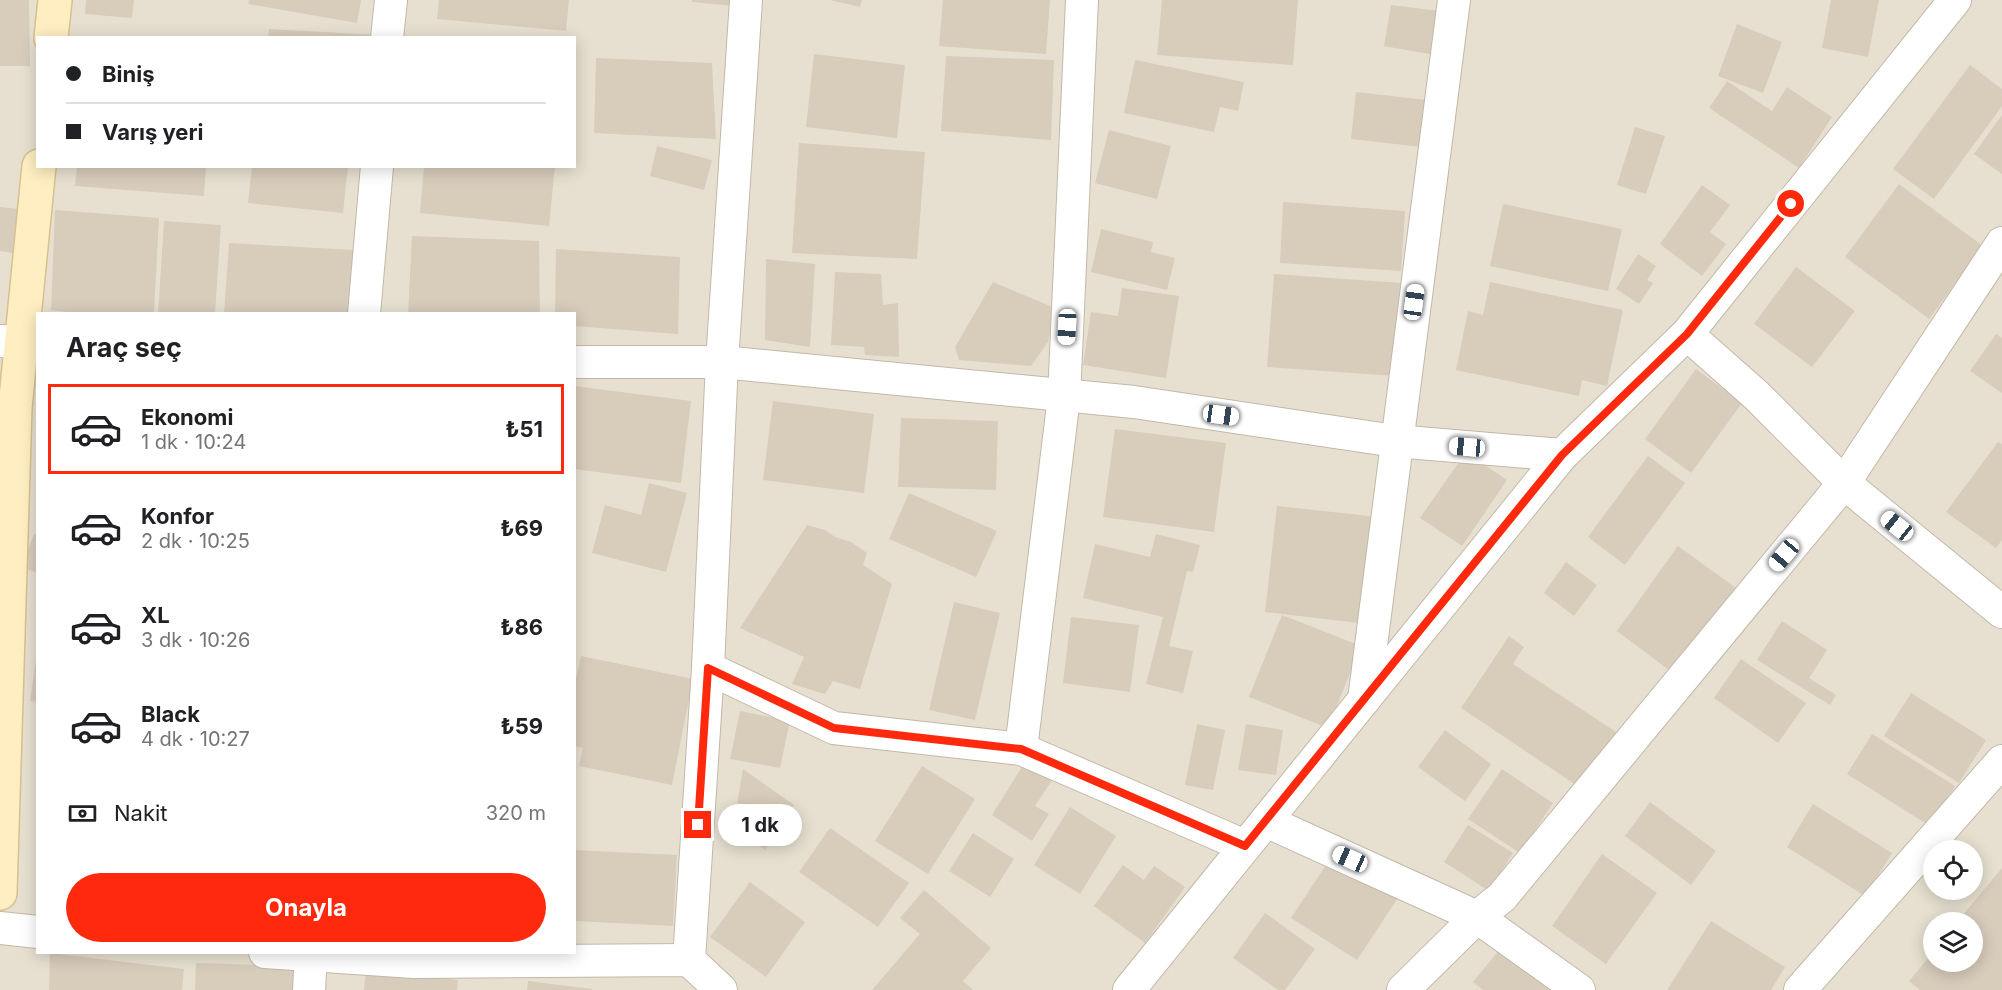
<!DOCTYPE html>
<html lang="tr">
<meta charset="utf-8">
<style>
body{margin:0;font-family:Inter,sans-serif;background:#f2f2f2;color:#202124;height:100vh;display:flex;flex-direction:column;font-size:22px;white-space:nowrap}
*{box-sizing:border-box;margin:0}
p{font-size:20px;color:#757577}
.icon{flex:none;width:33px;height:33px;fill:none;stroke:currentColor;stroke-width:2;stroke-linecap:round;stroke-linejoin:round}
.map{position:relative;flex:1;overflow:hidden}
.details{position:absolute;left:36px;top:312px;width:540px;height:642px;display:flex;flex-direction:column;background:#fff;border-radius:0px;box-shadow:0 3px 15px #0003}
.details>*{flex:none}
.top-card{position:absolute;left:36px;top:36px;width:540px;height:132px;border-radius:0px;box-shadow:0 3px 15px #0003;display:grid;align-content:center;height:132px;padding:0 30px;background:#fff}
.fabs{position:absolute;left:1923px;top:840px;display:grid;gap:12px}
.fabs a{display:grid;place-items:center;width:60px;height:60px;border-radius:50%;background:#fff;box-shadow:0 3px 15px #0003;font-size:30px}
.end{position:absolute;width:27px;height:27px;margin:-14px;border:8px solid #ff2a0e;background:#fff;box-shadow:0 0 0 3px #fff}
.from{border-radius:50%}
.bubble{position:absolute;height:42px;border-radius:21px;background:#fff;box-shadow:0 3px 15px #0003;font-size:20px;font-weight:700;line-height:42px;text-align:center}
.car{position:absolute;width:18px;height:36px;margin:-18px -9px;border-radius:8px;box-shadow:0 0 4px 2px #0007;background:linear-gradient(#fff 24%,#345 0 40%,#fff 0 76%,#345 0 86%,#fff 0)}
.top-card b{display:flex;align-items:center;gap:21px;height:57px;font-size:22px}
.top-card b+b{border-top:2px solid #e0e0e0}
.top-card i{width:15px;height:15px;background:#202124}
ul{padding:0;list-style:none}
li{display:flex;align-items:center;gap:18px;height:90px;margin:0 12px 9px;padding:0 18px;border:3px solid transparent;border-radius:0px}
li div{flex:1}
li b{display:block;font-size:22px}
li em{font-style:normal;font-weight:700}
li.current{border-color:#ff2a0e}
li>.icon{width:54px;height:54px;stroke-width:1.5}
h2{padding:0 30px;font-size:27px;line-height:72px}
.pay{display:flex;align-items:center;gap:15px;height:66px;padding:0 30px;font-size:22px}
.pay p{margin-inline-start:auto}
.action{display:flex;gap:12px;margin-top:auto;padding:12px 30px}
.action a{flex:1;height:69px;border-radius:36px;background:#ff2a0e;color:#fff;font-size:24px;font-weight:700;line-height:69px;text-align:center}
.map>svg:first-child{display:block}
.residential{fill:#e7e0d1;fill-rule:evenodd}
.building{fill:#d8ccbb}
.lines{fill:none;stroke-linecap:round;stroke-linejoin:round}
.street-casing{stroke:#c2b8a8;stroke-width:34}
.secondary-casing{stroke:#d6c18f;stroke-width:36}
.street{stroke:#fff;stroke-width:32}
.secondary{stroke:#ffeec1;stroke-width:33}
.route{stroke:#ff2a0e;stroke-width:8}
</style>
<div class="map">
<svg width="2002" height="990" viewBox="0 0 2002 990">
<rect width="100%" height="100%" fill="#f3eee3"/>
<!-- residential -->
<path class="residential" d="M0,0H2002V990H0ZM38,38H574V166H38ZM38,314H574V952H38ZM1934,850H1972V890H1934ZM1934,922H1972V962H1934Z"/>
<!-- building -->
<g class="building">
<path d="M0,0H29L30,66H0Z"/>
<path d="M86,0H134L132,18L85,14Z"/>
<path d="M249,0H361L357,23L248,4Z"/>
<path d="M439,0H569L566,31L437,19Z"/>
<path d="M692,0H735L734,6L692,2Z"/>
<path d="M830,0H862L860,7Z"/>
<path d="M943,0H1050L1046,54L939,46Z"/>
<path d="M1162,0H1298L1293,65L1157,55Z"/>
<path d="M1831,0H1879L1868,57L1822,48Z"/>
<path d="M1391,5L1447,12L1441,56L1384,46Z"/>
<path d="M1737,24L1782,42L1763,93L1718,76Z"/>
<path d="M269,29L379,35V38H268Z"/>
<path d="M814,54L905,65L897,138L806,127Z"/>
<path d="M946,56L1054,60L1051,140L941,131Z"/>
<path d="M596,58L712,63L716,139L594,133Z"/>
<path d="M1135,60L1244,82L1238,111L1220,107L1214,132L1124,113Z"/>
<path d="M1970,65L2002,89V106L1934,199L1893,169Z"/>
<path d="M1727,81L1772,111L1787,87L1832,117L1799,168L1709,108Z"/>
<path d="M1356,92L1436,101L1431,148L1351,139Z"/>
<path d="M2002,115V174L1974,154Z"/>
<path d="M1635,127L1665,136L1646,194L1617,185Z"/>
<path d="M1109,130L1171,146L1157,199L1095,183Z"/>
<path d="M799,143L925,152L917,259L792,253Z"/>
<path d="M657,146L712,160L704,190L650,176Z"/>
<path d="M77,166H206L204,196L75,186Z"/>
<path d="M252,166H348L343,213L248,203Z"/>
<path d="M424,166H555L549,226L420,213Z"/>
<path d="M1899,184L1983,246L1929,319L1845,257Z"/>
<path d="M1702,185L1730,205L1710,232L1726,244L1702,276L1660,244Z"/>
<path d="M1283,202L1405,211L1401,271L1280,263Z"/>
<path d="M1503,204L1622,229L1608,291L1490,266Z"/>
<path d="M0,207L20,209L15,253L0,251Z"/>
<path d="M55,210L159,218L154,314H83L51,310Z"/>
<path d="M164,221L221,225L215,314H158Z"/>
<path d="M1101,229L1153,242L1151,252L1175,258L1167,290L1091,272Z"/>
<path d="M412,236L539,241L540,314H408Z"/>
<path d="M229,243L353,250L349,314H224Z"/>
<path d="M556,249L680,257L678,334L574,326V314H555Z"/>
<path d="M1638,254L1656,266L1647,280L1653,283L1639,304L1616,289Z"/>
<path d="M766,259L815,264L810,347L765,340Z"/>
<path d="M1796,267L1855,311L1812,367L1754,324Z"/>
<path d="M835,272L881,274L883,305L898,303L899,357L865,355L864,347L831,345Z"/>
<path d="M1274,274L1402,283L1395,376L1267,367Z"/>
<path d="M993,282L1055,308L1048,342L1031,366L959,360L955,347Z"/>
<path d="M1490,282L1623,310L1607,386L1582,380L1579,396L1456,370L1468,311L1483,315Z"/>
<path d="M1122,288L1179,296L1166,378L1083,365L1091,312L1118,316Z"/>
<path d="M1996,334L2002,338V393L1970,371Z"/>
<path d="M1696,369L1742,403L1691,473L1645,439Z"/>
<path d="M574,386L691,401L681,483L574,469Z"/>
<path d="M773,401L874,414L864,493L763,480Z"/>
<path d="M901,418L998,421L996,490L898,487Z"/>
<path d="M1115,429L1226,443L1214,532L1103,517Z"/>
<path d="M1998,442L2002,444V540L1996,548L1946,512Z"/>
<path d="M1466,452L1507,480L1462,546L1420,518Z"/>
<path d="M1648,456L1685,483L1625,565L1588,537Z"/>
<path d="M649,483L687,493L666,572L592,553L605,505L641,515Z"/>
<path d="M909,493L997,531L976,577L889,539Z"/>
<path d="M1277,506L1379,517L1367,624L1265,612Z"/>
<path d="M807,525L825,530L835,537L851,542L867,553L863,565L892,584L860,689L833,681L825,694L792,684L804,657L740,628Z"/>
<path d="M34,534L38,535V573L21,567Z"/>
<path d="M1156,534L1200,545L1193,572L1187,571L1169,646L1193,651L1183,693L1146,684L1163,617L1083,598L1095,544L1150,557Z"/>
<path d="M1678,546L1740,591L1677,676L1617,631Z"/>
<path d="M1566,562L1597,585L1574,616L1544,593Z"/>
<path d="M954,602L1000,613L975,720L929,710Z"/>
<path d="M1282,615L1361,646L1328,728L1249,697Z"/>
<path d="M1071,617L1139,625L1130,692L1063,683Z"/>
<path d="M1782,621L1827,650L1809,678L1836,695L1830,705L1757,660Z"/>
<path d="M1509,636L1524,647L1513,664L1616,732L1579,787L1461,708Z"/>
<path d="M581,656L693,679L672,785L579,766L583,748L574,746V688Z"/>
<path d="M1741,659L1806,703L1778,743L1714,698Z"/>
<path d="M36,660L38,661V702L30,701Z"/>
<path d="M1911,693L1986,740L1959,783L1884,736Z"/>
<path d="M740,711L790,721L780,768L730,759Z"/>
<path d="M1197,724L1225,730L1213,790L1185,785Z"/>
<path d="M1246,724L1283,730L1276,775L1238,770Z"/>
<path d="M1445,730L1491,764L1465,801L1418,767Z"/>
<path d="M1872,734L1955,786L1930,826L1847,774Z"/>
<path d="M1025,762L1052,780L1035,806L1049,814L1032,841L992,815Z"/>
<path d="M922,766L975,799L928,874L875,841Z"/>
<path d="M743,769L794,805L765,850L733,828Z"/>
<path d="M1502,769L1553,803L1520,853L1468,819Z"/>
<path d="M1650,802L1716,851L1691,885L1625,836Z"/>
<path d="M1813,804L1892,853L1865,896L1787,847Z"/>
<path d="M1070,807L1116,836L1080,894L1034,865Z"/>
<path d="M1468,825L1513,853L1489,891L1444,862Z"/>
<path d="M830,828L909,883L878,927L799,872Z"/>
<path d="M973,833L1014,859L990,897L949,871Z"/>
<path d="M574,850L677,855L673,926L574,921Z"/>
<path d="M1602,854L1657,893L1606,964L1552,926Z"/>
<path d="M1332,856L1397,899L1357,960L1291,918Z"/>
<path d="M1123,865L1144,880L1154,866L1185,887L1145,943L1094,906Z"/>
<path d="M2002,868V990H1920L1909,981L1934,951V962H1972V922H1957Z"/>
<path d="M750,882L805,922L766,977L710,937Z"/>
<path d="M924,890L991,948L963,981L973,990H872L920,934L900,918Z"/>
<path d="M1265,913L1315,949L1285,990H1278L1233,958Z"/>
<path d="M1711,921L1785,967L1771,990H1667Z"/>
<path d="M1504,944L1560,990H1483L1473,982Z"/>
<path d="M50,953L184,969L182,990H49Z"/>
<path d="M196,963L300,966L297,990H195Z"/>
<path d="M366,970L458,980L457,990H364Z"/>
<path d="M528,981L592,989V990H527Z"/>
</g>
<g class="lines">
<defs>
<g id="street">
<path d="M387,38L391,0"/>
<path d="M364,314L377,166"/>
<path d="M1687,334L1756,395L1844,483L2002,612"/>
<path d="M0,341L38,343"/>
<path d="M574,362H722L1134,402L1395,441L1562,455"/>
<path d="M708,668L834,728L1021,749L1245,846"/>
<path d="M1364,700L1454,0"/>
<path d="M1021,749L1064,397L1082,0"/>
<path d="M1266,821L1477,917L1579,990"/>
<path d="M0,928L38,932"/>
<path d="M265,952L414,962L689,960L721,990"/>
<path d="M689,960L708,668L722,362L746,0"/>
<path d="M309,990L311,952"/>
<path d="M1129,990L1562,455L1687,334L1955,0"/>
<path d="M1403,990L1477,917L1502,897L1844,483L2002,243"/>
<path d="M1800,990L2002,761"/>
</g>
<g id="secondary">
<path d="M51,38L55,0"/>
<path d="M0,893L15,408L39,166"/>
</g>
</defs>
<!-- street casing -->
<use href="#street" class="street-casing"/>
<!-- secondary casing -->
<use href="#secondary" class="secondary-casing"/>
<!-- street -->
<use href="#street" class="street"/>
<!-- secondary -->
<use href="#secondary" class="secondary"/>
</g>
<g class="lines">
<!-- route -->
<path class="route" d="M698,825L708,668L834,728L1021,749L1245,846L1562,455L1687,334L1791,204"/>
</g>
</svg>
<div class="fabs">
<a><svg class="icon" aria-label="locate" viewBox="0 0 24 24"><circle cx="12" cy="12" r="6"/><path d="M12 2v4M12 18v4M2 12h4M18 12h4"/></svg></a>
<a><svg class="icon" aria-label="layers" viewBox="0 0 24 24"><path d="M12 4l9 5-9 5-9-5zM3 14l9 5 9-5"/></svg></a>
</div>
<i class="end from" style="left:1791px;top:204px"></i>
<i class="end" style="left:698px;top:825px"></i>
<div class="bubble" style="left:718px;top:804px;width:84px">1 dk</div>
<i class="car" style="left:1414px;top:302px;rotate:8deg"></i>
<i class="car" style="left:1067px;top:327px;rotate:183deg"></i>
<i class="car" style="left:1221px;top:415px;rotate:98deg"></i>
<i class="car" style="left:1467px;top:447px;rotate:275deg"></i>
<i class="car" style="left:1897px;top:526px;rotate:309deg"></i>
<i class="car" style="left:1784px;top:555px;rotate:220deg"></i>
<i class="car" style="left:1350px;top:859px;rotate:294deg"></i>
<div class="top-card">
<b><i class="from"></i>Biniş</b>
<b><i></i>Varış yeri</b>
</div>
<section class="details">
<h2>Araç seç</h2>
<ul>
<li class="current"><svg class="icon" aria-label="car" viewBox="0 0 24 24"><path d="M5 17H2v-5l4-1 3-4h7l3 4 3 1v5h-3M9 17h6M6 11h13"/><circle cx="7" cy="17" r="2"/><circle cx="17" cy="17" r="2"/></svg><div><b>Ekonomi</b><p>1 dk · 10:24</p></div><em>₺51</em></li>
<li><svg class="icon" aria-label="car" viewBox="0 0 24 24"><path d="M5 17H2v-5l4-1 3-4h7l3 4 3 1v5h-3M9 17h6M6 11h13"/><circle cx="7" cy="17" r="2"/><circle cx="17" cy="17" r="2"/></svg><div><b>Konfor</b><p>2 dk · 10:25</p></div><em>₺69</em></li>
<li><svg class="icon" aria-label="car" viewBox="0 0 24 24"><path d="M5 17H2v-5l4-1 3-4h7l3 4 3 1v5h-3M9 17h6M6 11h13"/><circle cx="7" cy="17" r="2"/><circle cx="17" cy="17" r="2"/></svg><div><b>XL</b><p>3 dk · 10:26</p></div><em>₺86</em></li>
<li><svg class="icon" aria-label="car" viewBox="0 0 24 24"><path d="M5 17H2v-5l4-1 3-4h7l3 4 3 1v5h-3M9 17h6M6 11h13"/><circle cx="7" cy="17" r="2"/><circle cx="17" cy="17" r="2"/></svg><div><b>Black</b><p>4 dk · 10:27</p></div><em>₺59</em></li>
</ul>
<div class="pay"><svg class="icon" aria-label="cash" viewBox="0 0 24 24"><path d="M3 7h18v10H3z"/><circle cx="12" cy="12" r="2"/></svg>Nakit<p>320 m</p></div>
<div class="action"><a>Onayla</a></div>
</section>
</div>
